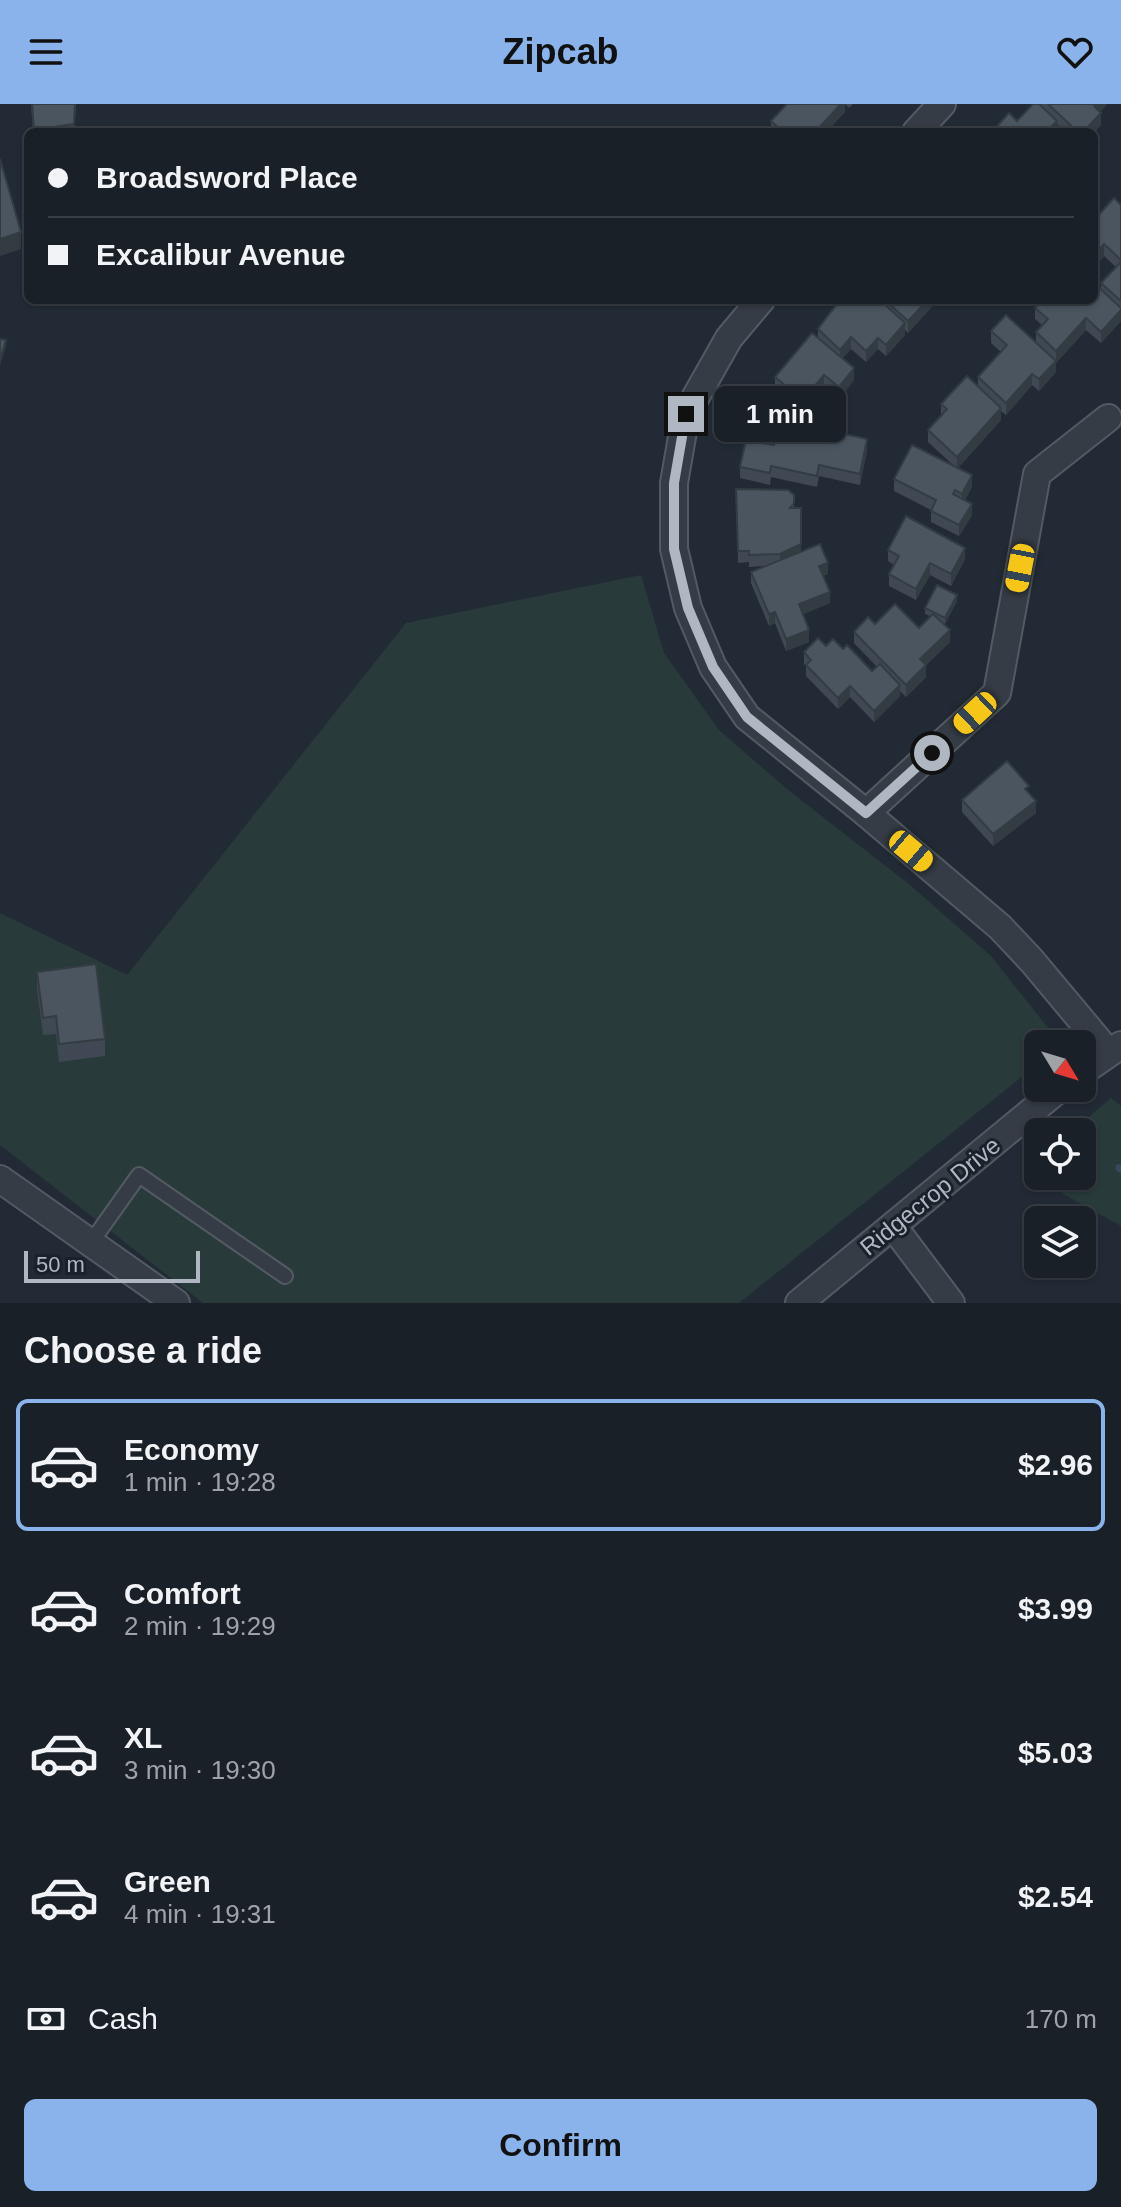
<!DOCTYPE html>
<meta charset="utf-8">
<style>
body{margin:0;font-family:Helvetica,sans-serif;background:#272d34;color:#f1f3f6;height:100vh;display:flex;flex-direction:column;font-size:30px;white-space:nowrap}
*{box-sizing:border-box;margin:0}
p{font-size:26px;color:#9fa3a8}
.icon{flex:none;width:44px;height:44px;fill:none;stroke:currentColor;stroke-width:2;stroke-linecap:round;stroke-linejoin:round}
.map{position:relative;height:1199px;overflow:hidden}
.panel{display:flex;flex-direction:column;background:#1a2028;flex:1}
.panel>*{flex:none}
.guide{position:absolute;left:24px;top:24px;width:1074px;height:176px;border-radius:12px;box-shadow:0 2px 6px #0004,0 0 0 2px #383e45;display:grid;align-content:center;height:176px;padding:0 24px;background:#1a2028}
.needle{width:52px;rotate:128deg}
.tools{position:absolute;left:1024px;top:926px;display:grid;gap:16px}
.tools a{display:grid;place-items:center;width:72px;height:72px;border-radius:12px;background:#1a2028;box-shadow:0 2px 6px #0004,0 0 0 2px #383e45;font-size:40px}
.scale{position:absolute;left:24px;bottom:20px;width:176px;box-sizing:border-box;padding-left:8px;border:4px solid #afb7c2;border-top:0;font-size:22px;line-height:28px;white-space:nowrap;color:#afb7c2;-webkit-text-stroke:6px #1b212a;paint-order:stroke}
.end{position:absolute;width:36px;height:36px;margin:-18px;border:10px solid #afb7c2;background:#111;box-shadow:0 0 0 4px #111}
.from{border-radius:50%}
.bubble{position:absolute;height:56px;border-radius:12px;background:#1a2028;box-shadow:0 2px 6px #0004,0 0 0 2px #383e45;font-size:26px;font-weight:800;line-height:56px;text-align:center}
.car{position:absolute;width:24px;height:48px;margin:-24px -12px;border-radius:10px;box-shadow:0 0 6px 2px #0007;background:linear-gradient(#f5c518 24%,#345 0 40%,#f5c518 0 76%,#345 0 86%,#f5c518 0)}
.guide b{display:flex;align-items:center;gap:28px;height:76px;font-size:30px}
.guide b+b{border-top:2px solid #383e45}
.guide i{width:20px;height:20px;background:#f1f3f6}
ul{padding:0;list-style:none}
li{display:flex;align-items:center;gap:24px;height:132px;margin:0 16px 12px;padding:0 8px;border:4px solid transparent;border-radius:12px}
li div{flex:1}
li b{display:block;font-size:30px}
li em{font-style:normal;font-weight:800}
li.selected{border-color:#8ab3ec}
li>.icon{width:72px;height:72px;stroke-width:1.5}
h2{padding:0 24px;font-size:36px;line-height:96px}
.pay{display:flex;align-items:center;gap:20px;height:88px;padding:0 24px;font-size:30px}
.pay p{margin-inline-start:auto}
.action{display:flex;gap:16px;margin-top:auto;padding:16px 24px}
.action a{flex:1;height:92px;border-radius:12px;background:#8ab3ec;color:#111;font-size:32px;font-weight:800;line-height:92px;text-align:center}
header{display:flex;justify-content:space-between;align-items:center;height:104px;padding:0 24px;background:#8ab3ec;color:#111;font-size:36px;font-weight:800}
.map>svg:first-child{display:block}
.green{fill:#283a3a}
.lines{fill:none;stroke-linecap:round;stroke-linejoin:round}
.stream{stroke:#39495d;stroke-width:7}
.lane-casing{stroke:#535a63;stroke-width:18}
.street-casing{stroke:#535a63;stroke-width:30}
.lane{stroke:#353c45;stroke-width:14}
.street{stroke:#353c45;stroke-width:26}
.wall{fill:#404953}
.shaded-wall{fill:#343c43}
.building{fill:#4a5560;stroke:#343c43;stroke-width:2}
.route{stroke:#afb7c2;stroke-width:10}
.labels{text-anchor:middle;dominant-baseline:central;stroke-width:6;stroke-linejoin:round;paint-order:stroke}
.street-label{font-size:24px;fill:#afb7c2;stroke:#1b212a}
</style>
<header><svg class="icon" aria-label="menu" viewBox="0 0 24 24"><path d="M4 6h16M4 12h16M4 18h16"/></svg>Zipcab<svg class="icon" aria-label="heart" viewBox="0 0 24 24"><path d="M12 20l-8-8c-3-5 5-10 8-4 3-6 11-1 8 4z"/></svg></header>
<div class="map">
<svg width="1121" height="1199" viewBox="0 0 1121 1199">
<rect width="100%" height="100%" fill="#222b35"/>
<!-- green -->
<g class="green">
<path d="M641,471L664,549L719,626L787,685L910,781L991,852L1049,925L1047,940H1038V960L739,1199H203L0,1041V809L127,871L406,519Z"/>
<path d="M1111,994L1121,1002V1122L1024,1068L1038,1056V1072H1082V1028H1071Z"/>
</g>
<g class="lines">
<!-- stream -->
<path class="stream" d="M1119,1064L1121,1065"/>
<defs>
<path id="lane" d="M90,1140L139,1071L285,1172"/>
<g id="street">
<path d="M916,28L942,0"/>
<path d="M761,196L729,234L686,310L674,379V445L688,504L713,563L747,613L866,709L1000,823L1032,857L1108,948"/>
<path d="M866,709L997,589L1037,370L1108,314"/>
<path d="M1082,968L1121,941"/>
<path d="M0,1075L176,1199"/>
<path d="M893,1122L951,1199"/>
<path d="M799,1199L1060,984"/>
</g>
</defs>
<!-- lane casing -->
<use href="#lane" class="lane-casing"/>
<!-- street casing -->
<use href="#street" class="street-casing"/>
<!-- lane -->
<use href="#lane" class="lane"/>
<!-- street -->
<use href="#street" class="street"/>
</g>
<!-- wall -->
<g class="wall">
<path d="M31,0H76L74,28H33Z"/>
<path d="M787,0H853L849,4L845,0V8L826,28H771V17Z"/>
<path d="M1033,0H1107L1100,8L1101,21L1094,28H1066L1057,20V28L1017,17Z"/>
<path d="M1121,101V217L1101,239L1086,226L1056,259V268L1039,287L1032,281L1006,311L1001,307V316L958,364L972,383L965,396L972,411L959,432L931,418V406L894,387V375L954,362L928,338V326L941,311V300L978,282V273L1001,248L991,239V227L1036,238V228L1042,221L1035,215V204L1101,186V179L1116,163L1104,152L1098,159L1094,155V116Z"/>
<path d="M840,196H938L908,229L905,226V231L886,252L878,245L866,258L851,245L842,254L854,276L839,295L824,282L803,308L775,285V273L818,234V225Z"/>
<path d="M774,341L867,347L860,381L819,372L817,383L771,373L770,381L740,374V363Z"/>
<path d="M736,385L794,391V404L801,447L828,470L823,472L830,499L803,510L809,538L786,547L775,519L769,522L751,479V468L765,462L749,463V458L738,459Z"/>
<path d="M888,446L965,455L951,482L930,471L916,496L889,482V470L894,461L888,457Z"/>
<path d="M957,497L945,520L942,518L950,538L926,561V573L906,593L900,587V592L874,618L850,593L838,605L806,572V562L804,560V548L826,542L843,545L872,567L877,563L854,539V528L875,520L919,524L930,512L925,510V504Z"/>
<path d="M1029,689L1036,709L993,742L962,708V696Z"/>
<path d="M37,868L105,935V952L59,958L56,930L43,931L37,885Z"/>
</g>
<!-- shaded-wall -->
<g class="shaded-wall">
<path d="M841,0H845V8L826,28H815Z"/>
<path d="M1096,0H1107L1094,14V2Z"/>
<path d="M1101,9V21L1094,28H1083Z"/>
<path d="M1057,17V28H1046Z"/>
<path d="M21,128V145L0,152V135Z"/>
<path d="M1104,140V152L1098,159V147Z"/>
<path d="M928,196H938L908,229V217Z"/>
<path d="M1121,206V217L1101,239V228Z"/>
<path d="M1086,214V226L1056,259V268L1039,287V275L1056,257V247Z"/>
<path d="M905,219V231L886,252V241Z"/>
<path d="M851,233V245L840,257V246Z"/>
<path d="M878,234V245L866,258V247Z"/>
<path d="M6,236V242L0,261V255Z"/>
<path d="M854,264V276L839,295V283Z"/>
<path d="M1032,270V281L1006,311V299Z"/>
<path d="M824,271V282L803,308V296Z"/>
<path d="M1001,304V316L957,365V353Z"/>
<path d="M867,335V347L860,381V370Z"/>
<path d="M972,371V383L962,402V390Z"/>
<path d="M972,400V411L959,432V421Z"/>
<path d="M801,404V452L780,462V450Z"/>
<path d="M965,444V455L951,482V470Z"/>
<path d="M828,459V470L819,473V462Z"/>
<path d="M930,459V471L916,496V485Z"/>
<path d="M830,488V499L799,512V500Z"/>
<path d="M957,491V497L945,520V514Z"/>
<path d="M775,508V519L769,522V510Z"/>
<path d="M809,526V538L786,547V535Z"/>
<path d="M950,526V538L920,567V555Z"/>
<path d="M926,561V573L906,593V581Z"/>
<path d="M900,581V592L874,618V607Z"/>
<path d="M850,582V593L838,605V594Z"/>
<path d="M1036,697V709L993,742V730Z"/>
</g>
<!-- building -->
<g class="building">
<path d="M32,0H75L74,20L34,26Z"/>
<path d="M787,0H841L815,28H783L771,17Z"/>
<path d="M1033,0H1039L1057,17L1046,28H992L1009,9L1017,17Z"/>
<path d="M1048,0H1096L1094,2L1101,9L1083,28H1078Z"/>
<path d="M0,55L21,128L0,135Z"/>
<path d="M1114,94L1121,101V156L1104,140L1098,147L1094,143V116Z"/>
<path d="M1121,158V197L1101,179Z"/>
<path d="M1094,179L1121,204V206L1101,228L1086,214L1056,247L1036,228L1048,215L1035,204L1042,196H1094Z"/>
<path d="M840,196H880L905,219L886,241L878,234L866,247L851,233L840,246L818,225Z"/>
<path d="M885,196H928L908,217Z"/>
<path d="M1006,211L1056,257L1039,275L1032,270L1006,299L978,273L1007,241L991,227Z"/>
<path d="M812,229L854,264L839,283L824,271L803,296L775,273Z"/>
<path d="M0,235L6,236L0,255Z"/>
<path d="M967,272L1001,304L957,353L928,326L947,305L941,300Z"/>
<path d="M780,316L867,335L860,370L819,361L817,372L771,362L770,369L740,363L746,336L774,341Z"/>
<path d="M912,341L972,371L962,390L955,386L953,390L972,400L959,421L931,407L936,396L894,375Z"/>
<path d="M736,385L788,386L794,391V399L790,404H801V440L780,450L749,451V447H738Z"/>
<path d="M906,412L965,444L951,470L930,459L916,485L889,470L899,452L888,446Z"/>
<path d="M820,440L828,459L819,462L830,488L799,500L809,526L786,535L775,508L769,510L751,468Z"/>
<path d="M937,481L957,491L945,514L925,504Z"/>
<path d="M895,500L919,524L933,510L950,526L920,555L926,561L906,581L854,528L868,513L875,520Z"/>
<path d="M818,534L826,542L833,535L843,545L847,541L872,567L880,560L900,581L874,607L850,582L838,594L806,561L811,556L804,548Z"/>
<path d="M1007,657L1029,682L1025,685L1036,697L993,730L962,696Z"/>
<path d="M96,860L105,935L59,940L56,912L43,914L37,868Z"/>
</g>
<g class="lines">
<!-- route -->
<path class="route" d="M686,310L674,379V445L688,504L713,563L747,613L866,709L932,649"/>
</g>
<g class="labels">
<!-- street labels -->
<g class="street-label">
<text transform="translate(930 1092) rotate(-39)">Ridgecrop Drive</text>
</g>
</g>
</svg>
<div class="tools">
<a><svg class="needle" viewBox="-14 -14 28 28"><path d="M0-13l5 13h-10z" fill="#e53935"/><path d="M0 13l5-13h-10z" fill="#9fa3a8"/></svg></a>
<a><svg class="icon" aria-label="locate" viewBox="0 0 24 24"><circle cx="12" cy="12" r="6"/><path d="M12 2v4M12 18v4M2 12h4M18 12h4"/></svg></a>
<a><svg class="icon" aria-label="layers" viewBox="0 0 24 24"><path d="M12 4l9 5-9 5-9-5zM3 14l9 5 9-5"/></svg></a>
</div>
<div class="scale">50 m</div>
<i class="end from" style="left:932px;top:649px"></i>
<i class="end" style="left:686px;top:310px"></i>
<div class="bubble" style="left:714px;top:282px;width:132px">1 min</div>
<i class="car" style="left:1020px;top:464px;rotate:191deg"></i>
<i class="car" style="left:975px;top:609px;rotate:227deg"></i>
<i class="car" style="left:911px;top:747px;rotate:130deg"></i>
<div class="guide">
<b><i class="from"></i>Broadsword Place</b>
<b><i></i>Excalibur Avenue</b>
</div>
</div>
<section class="panel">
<h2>Choose a ride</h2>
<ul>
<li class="selected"><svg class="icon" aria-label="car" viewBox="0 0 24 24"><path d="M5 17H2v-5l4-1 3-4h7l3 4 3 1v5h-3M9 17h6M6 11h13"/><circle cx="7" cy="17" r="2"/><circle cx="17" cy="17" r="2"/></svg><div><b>Economy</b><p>1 min · 19:28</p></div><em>$2.96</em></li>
<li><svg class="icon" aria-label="car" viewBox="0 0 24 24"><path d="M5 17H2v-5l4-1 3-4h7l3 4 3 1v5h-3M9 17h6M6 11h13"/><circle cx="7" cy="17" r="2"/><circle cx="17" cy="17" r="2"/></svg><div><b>Comfort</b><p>2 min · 19:29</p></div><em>$3.99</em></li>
<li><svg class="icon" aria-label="car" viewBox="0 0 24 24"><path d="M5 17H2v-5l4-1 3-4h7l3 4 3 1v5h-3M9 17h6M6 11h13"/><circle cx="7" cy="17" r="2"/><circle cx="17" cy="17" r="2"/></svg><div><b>XL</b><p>3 min · 19:30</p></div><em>$5.03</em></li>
<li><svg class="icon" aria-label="car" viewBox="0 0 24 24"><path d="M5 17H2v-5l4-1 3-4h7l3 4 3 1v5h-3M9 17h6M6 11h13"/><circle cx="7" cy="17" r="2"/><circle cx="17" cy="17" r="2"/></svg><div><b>Green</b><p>4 min · 19:31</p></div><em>$2.54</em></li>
</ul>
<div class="pay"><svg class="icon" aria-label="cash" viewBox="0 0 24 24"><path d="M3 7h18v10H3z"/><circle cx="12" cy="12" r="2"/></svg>Cash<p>170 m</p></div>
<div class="action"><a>Confirm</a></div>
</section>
